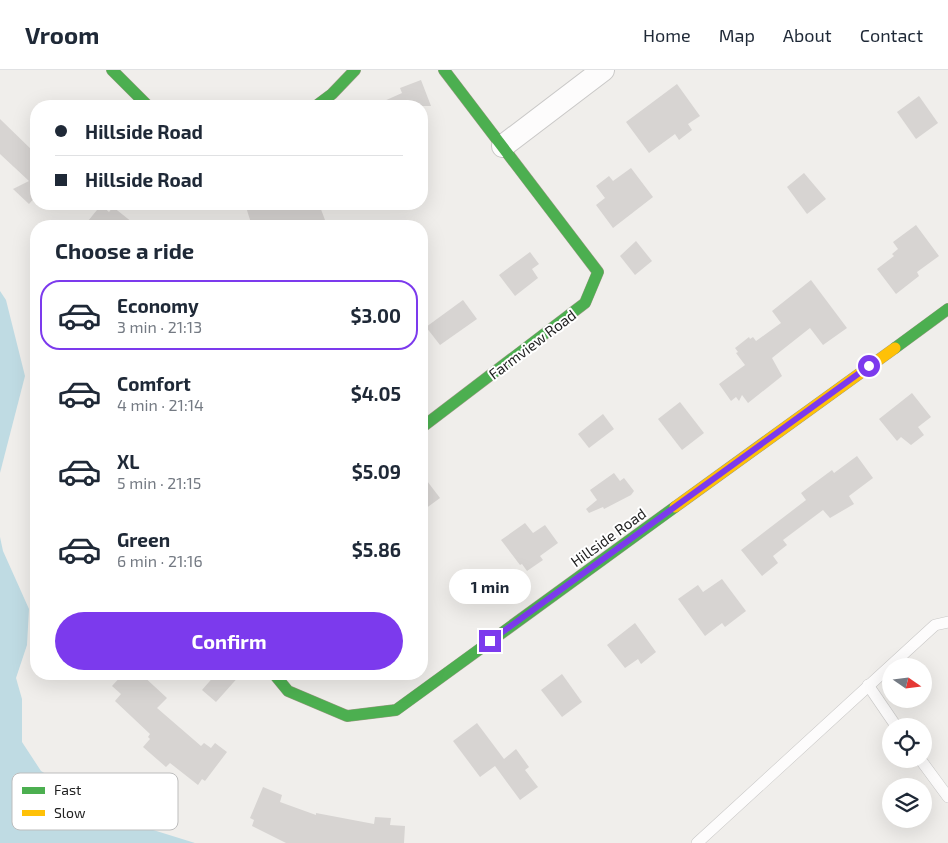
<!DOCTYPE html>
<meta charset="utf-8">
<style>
body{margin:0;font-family:"Exo 2",sans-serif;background:#f2f2f3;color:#1f2937;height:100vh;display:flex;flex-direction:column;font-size:19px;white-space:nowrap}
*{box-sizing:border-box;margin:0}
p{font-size:16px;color:#747a83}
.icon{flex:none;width:28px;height:28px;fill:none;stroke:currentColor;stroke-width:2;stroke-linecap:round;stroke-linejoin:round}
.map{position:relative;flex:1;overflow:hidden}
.sheet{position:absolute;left:30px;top:150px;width:398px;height:460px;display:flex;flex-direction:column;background:#fff;border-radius:20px;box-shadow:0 5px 20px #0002}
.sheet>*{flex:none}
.hud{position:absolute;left:30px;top:30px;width:398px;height:110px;border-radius:20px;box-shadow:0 5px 20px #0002;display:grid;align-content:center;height:110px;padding:0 25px;background:#fff}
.needle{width:32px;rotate:104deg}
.fabs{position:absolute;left:882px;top:588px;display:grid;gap:10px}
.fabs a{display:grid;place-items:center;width:50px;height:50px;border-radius:50%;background:#fff;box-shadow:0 5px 20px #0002;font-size:25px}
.end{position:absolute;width:22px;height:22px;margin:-11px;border:6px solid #7c3aed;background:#fff;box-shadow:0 0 0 2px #fff}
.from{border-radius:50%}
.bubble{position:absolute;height:35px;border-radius:18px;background:#fff;box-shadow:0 5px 20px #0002;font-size:16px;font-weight:700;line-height:35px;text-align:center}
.hud b{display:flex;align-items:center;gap:18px;height:48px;font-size:19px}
.hud b+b{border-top:1px solid #e0e1e3}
.hud i{width:12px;height:12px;background:#1f2937}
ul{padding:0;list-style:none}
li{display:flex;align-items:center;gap:15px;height:70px;margin:0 10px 8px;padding:0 15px;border:2px solid transparent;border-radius:20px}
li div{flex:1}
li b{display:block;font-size:19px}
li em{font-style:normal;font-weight:700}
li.current{border-color:#7c3aed}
li>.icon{width:45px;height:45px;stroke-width:1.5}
h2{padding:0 25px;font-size:22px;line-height:60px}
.cta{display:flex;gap:10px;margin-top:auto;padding:10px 25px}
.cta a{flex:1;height:58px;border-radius:30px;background:#7c3aed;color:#fff;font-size:20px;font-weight:700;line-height:58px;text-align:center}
header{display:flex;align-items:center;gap:30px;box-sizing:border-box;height:70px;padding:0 25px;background:#fff;border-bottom:1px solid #e0e1e3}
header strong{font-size:24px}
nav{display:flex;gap:28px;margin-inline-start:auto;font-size:18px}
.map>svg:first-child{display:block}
.water{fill:#bfdbe3}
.building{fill:#d7d4d2}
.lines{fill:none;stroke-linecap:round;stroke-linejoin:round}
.lane-casing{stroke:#c9c8c7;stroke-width:12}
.street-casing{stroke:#c9c8c7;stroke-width:24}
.fast-casing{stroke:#999a82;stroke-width:12}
.slow-casing{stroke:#999a82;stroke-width:12}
.lane{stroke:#fdfcfc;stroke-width:11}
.street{stroke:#fdfcfc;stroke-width:22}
.fast{stroke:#4caf50;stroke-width:11}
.slow{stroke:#ffc107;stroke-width:11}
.route{stroke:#7c3aed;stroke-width:6}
.labels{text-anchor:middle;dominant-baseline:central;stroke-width:4;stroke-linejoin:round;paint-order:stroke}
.street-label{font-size:15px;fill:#222;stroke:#fff}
.key{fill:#fff;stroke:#bdbdbd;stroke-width:1}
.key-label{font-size:14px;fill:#222}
</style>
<header>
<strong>Vroom</strong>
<nav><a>Home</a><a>Map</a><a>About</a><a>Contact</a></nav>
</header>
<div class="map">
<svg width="948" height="773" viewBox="0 0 948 773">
<rect width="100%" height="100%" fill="#f0eeeb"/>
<!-- water -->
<g class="water">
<path d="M0,221L6,230L25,306L0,403Z"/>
<path d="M0,467L3,481L29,539L27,575L16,608L22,629V672L41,701L121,750L195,773H0Z"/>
</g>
<!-- building -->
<g class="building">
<path d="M421,10L431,36H373L402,23L400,18Z"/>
<path d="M677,14L700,46L688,54L692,60L679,70L675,64L649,83L626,52Z"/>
<path d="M919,26L938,53L916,69L897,42Z"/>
<path d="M0,49L36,84V126L29,134L13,119L29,111L0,84Z"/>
<path d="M631,98L653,127L613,158L596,135L605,128L596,116L609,106L613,111Z"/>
<path d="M804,103L826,129L807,144L787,117Z"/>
<path d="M245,134H319L325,150L305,156H252Z"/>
<path d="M101,135L109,142L113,137L137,156H84Z"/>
<path d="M916,155L939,186L917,202L919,206L896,224L877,199L894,186L892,184L898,179L893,172Z"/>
<path d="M636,171L652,191L635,205L620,186Z"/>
<path d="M530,182L539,194L532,199L538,208L515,226L499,205Z"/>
<path d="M811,210L847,258L823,275L810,258L772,288L782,306L748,333L742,325L739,331L736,327L731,331L719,314L745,295L736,283L738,282L735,278L749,267L750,269L753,267L756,271L781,253L772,241Z"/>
<path d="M463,230L477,249L440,275L426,257Z"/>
<path d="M912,323L931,347L918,357L924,365L911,375L901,367L897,371L879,349Z"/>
<path d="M680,332L704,363L682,380L658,349Z"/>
<path d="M603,344L614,359L589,378L578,364Z"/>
<path d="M857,386L873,408L849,426L854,434L830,448L823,440L783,470L787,475L773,486L778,493L762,506L741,480L806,430L801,423L832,400L834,403Z"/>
<path d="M421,403L440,428L421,442Z"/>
<path d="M614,403L620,411L624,408L634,421L631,425L604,439L603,437L589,443L586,439L597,430L590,420Z"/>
<path d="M525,453L533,463L545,455L558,473L540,486L543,490L527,501L522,494L520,495L501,470Z"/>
<path d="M722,509L746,541L725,557L722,553L705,566L678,529L698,515L703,522Z"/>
<path d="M635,553L656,582L641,594L638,589L625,598L607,575Z"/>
<path d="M123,604H141L167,628L157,638L201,676L204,673L211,678L215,673L227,682L205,711L202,709L198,715L170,693L166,697L143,677L150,669L148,667L150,664L115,631L121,624L112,616Z"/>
<path d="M216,604H241L216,632L202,620Z"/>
<path d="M562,604L582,632L562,647L541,620Z"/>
<path d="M477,653L504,689L516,679L529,697L525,700L538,717L520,730L495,696L480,707L453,671Z"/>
<path d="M263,717L282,725L280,732L316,745V743L374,754L375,747L391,748L390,755L405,756L404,773H286L252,756L254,750L250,748Z"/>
</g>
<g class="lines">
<defs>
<g id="lane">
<path d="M868,615L896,656"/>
<path d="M920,689L948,727"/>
<path d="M697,773L935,555L948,552"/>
</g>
<path id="street" d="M503,76L603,0"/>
<g id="fast">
<path d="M112,0L148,36"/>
<path d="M316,36L332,24L355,0"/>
<path d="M895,278L948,239"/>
<path d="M421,358L585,233L598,202L444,0"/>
<path d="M274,604L288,621L347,646L396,640L675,437"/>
</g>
<path id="slow" d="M675,437L895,278"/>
</defs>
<!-- lane casing -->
<use href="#lane" class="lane-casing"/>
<!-- street casing -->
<use href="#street" class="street-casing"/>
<!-- fast casing -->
<use href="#fast" class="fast-casing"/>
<!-- slow casing -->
<use href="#slow" class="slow-casing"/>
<!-- lane -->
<use href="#lane" class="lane"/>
<!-- street -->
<use href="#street" class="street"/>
<!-- fast -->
<use href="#fast" class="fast"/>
<!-- slow -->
<use href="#slow" class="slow"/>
</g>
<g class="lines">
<!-- route -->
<path class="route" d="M490,571L869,296"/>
</g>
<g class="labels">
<!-- street labels -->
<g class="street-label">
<text transform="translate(532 274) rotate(-37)">Farmview Road</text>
<text transform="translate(608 467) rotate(-36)">Hillside Road</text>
</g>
</g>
<!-- legend -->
<rect x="12" y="703" width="166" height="57" rx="8" class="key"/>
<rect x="22" y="717" width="23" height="7" fill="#4caf50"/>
<rect x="22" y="740" width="23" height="6" fill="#ffc107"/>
<g class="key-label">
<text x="54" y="725">Fast</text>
<text x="54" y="748">Slow</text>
</g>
</svg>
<div class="fabs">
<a><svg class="needle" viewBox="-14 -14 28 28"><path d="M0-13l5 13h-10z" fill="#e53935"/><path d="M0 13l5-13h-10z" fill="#747a83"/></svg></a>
<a><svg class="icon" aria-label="locate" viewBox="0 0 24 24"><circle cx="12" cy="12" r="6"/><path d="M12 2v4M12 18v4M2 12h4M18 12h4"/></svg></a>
<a><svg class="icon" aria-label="layers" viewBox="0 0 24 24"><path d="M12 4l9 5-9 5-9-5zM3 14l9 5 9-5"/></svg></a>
</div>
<i class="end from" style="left:869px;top:296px"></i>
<i class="end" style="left:490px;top:571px"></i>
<div class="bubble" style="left:449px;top:499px;width:82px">1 min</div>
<div class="hud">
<b><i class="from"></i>Hillside Road</b>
<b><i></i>Hillside Road</b>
</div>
<section class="sheet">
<h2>Choose a ride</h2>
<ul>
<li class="current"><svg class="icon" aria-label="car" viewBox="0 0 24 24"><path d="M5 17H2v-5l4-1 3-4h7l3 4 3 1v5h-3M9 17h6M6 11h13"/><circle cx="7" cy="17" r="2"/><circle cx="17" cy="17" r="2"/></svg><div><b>Economy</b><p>3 min · 21:13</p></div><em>$3.00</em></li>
<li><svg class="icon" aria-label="car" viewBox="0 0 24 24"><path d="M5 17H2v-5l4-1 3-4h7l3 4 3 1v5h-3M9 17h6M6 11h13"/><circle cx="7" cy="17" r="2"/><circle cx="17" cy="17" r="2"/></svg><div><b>Comfort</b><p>4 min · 21:14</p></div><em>$4.05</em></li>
<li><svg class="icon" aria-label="car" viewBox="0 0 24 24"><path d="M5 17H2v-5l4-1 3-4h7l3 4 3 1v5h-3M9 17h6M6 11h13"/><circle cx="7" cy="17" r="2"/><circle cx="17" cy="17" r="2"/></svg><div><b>XL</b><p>5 min · 21:15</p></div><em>$5.09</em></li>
<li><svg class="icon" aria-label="car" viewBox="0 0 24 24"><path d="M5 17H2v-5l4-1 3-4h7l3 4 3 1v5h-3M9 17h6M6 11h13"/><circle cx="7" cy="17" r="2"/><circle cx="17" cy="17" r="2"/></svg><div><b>Green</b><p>6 min · 21:16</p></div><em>$5.86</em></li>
</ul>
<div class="cta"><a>Confirm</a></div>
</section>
</div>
